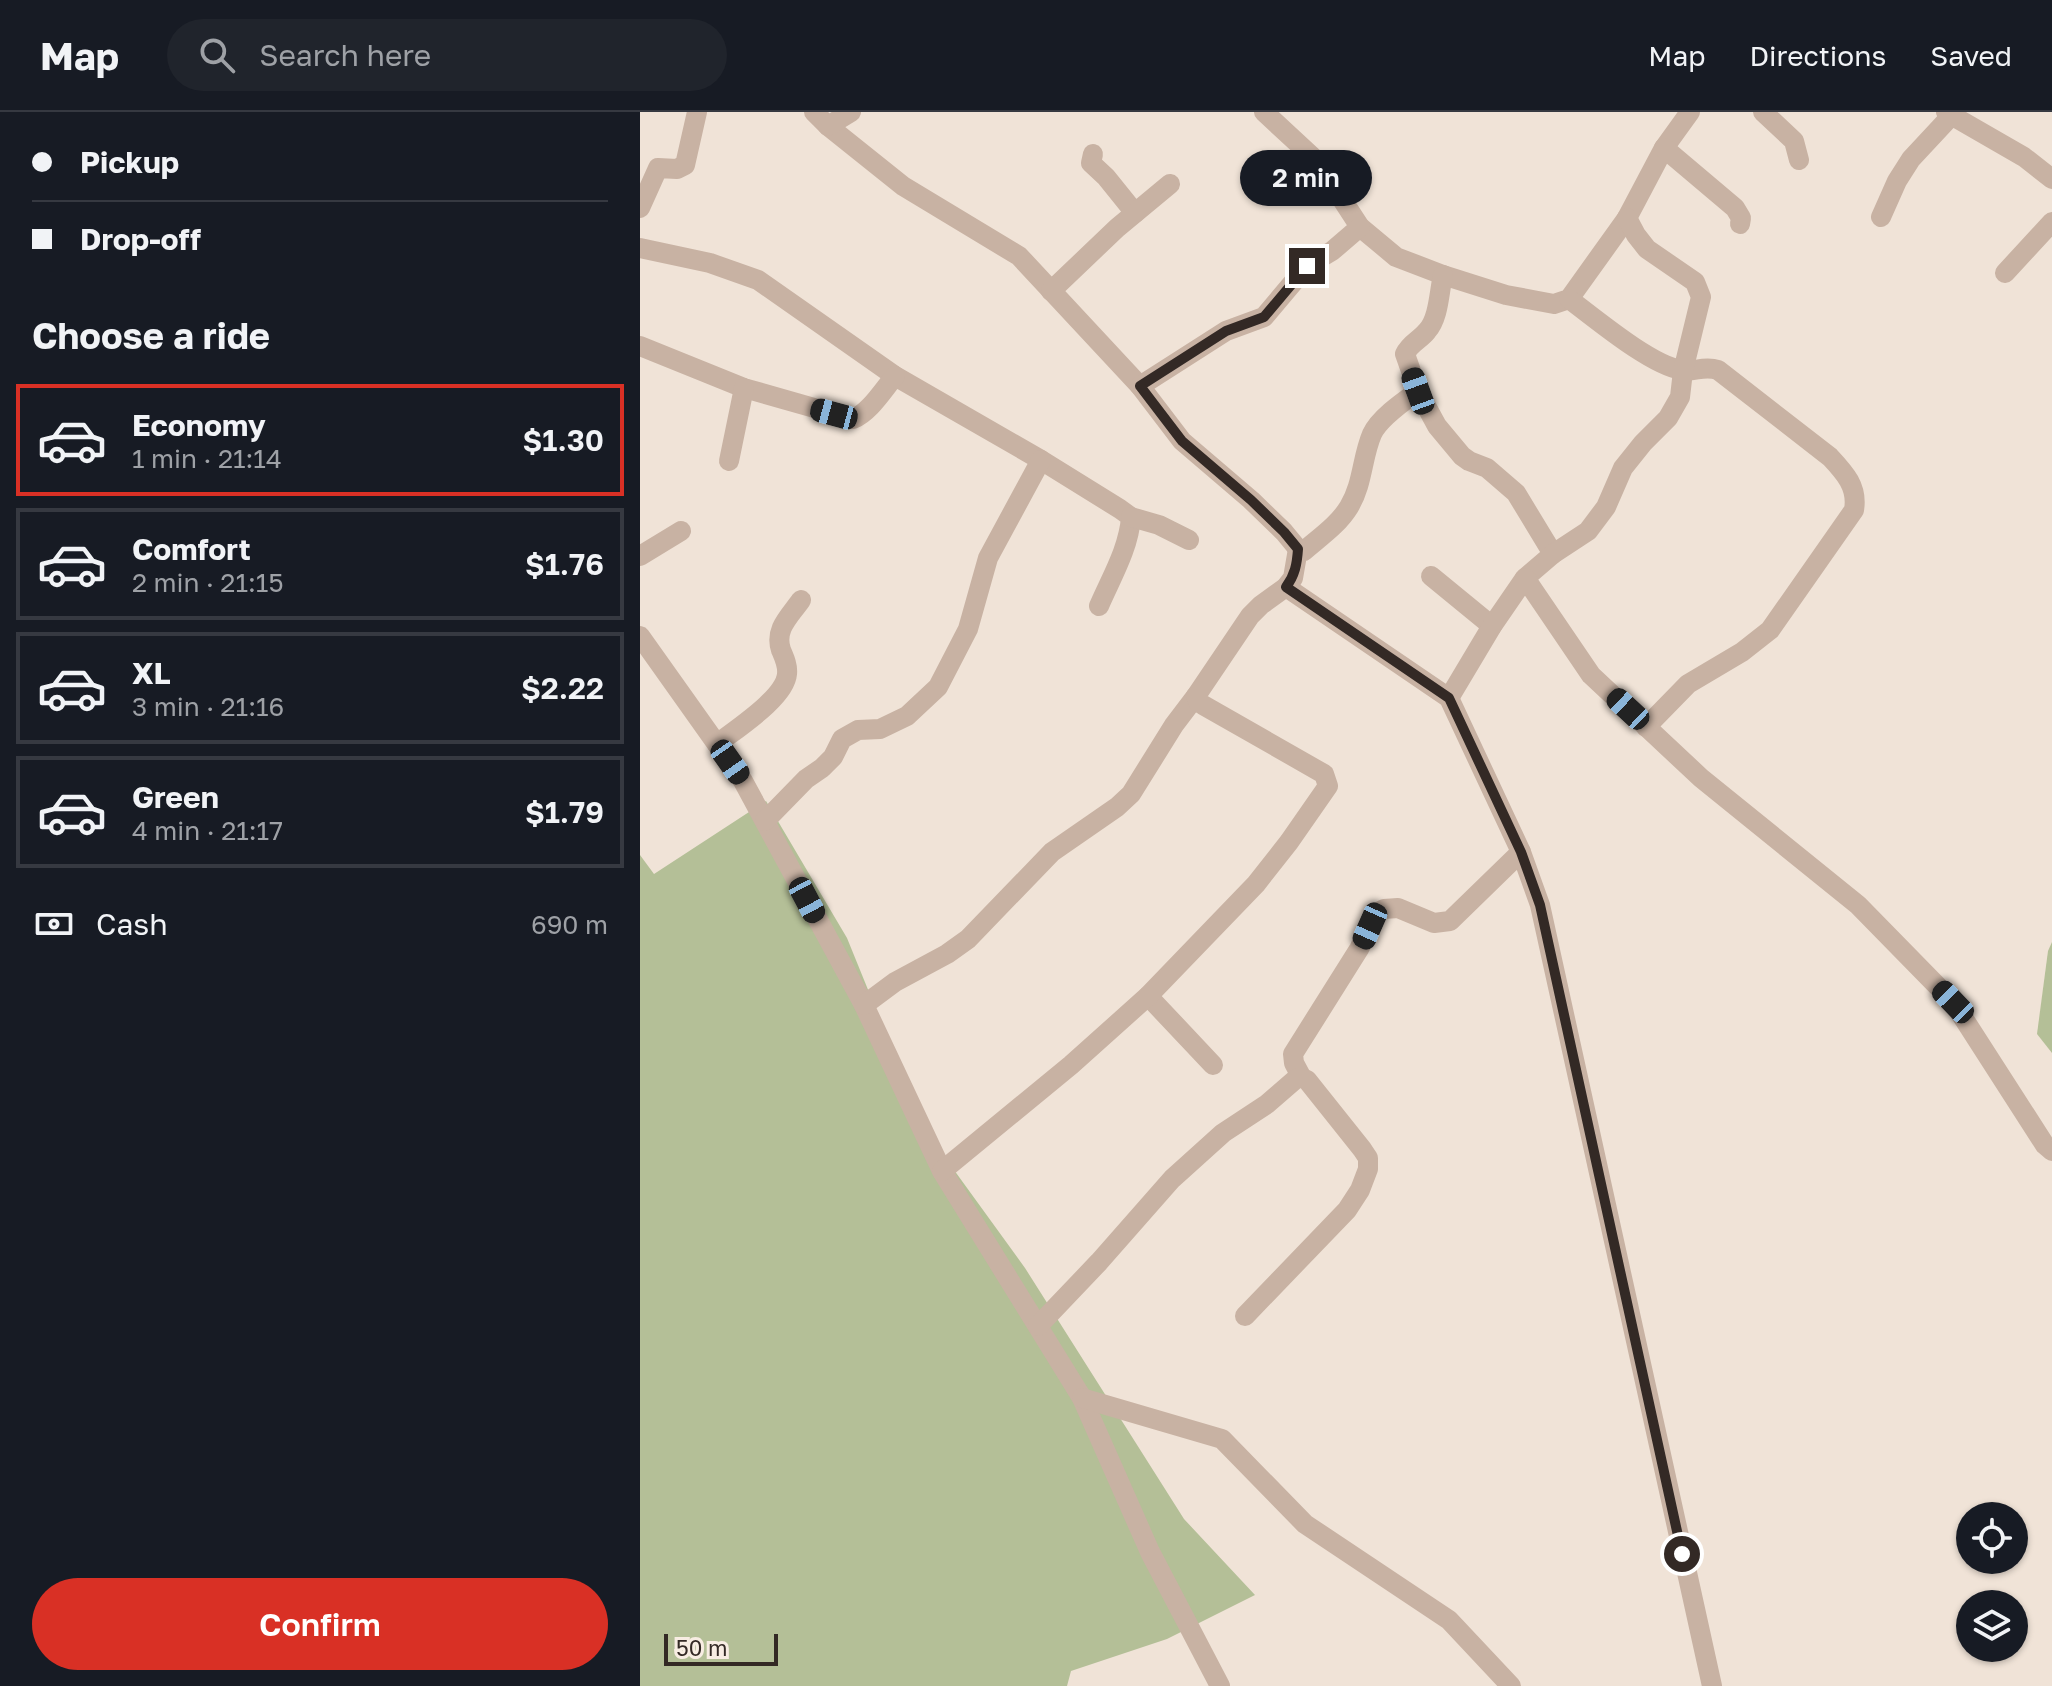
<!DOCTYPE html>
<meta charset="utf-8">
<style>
body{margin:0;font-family:"Golos Text",sans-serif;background:#20242c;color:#f1f3f6;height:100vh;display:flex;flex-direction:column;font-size:30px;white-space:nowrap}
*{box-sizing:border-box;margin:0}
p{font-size:26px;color:#9ea1a6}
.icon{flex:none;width:44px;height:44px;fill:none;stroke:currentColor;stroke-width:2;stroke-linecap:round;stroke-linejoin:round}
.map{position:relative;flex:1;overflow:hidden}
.panel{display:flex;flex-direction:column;background:#171b24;width:640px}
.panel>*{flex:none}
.banner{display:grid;align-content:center;height:176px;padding:0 32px;background:#171b24}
.fabs{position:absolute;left:1316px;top:1390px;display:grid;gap:16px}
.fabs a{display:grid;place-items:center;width:72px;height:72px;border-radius:50%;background:#171b24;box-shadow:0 2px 6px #0004;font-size:40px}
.scale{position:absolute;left:24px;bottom:20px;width:114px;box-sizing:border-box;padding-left:8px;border:4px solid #332925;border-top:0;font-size:22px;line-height:28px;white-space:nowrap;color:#332925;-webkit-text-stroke:6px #f8ede3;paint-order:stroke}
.end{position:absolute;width:36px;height:36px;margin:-18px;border:10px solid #332925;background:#fff;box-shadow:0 0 0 4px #fff}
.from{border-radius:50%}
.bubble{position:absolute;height:56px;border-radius:28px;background:#171b24;box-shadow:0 2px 6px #0004;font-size:26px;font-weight:600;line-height:56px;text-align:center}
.car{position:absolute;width:24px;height:48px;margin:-24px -12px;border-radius:10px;box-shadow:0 0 6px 2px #0007;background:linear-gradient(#222 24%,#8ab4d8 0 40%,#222 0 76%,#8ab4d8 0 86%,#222 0)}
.banner b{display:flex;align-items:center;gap:28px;height:76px;font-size:30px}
.banner b+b{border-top:2px solid #363941}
.banner i{width:20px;height:20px;background:#f1f3f6}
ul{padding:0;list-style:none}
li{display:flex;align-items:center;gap:24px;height:112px;margin:0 16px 12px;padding:0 16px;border:4px solid #363941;border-radius:0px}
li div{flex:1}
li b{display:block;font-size:30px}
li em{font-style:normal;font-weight:600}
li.active{border-color:#d93025}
li>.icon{width:72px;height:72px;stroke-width:1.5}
h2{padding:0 32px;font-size:36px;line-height:96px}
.pay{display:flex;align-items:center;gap:20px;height:88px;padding:0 32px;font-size:30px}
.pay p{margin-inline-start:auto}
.primary-button{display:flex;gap:16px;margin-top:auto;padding:16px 32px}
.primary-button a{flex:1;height:92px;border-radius:48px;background:#d93025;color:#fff;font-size:32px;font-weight:600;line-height:92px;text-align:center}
header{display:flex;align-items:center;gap:48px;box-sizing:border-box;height:112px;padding:0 40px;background:#171b24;border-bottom:2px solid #363941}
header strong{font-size:38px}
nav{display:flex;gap:44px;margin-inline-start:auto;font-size:28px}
.search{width:560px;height:72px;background:#20242c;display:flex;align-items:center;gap:20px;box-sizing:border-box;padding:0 28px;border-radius:44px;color:#9ea1a6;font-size:30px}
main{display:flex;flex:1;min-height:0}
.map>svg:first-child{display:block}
.green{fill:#b4bf97}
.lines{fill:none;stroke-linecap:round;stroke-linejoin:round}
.minor{stroke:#c8b2a3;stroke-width:20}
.route{stroke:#332925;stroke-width:10}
</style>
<header>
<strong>Map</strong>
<div class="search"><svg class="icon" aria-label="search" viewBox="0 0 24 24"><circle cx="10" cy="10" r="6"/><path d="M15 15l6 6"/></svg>Search here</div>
<nav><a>Map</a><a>Directions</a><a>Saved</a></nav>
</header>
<main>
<section class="panel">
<div class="banner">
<b><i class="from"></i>Pickup</b>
<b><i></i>Drop-off</b>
</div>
<h2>Choose a ride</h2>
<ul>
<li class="active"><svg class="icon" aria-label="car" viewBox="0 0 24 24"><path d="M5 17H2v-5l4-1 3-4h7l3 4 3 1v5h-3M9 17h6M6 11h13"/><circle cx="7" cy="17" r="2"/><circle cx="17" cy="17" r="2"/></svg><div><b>Economy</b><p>1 min · 21:14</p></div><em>$1.30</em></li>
<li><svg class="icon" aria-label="car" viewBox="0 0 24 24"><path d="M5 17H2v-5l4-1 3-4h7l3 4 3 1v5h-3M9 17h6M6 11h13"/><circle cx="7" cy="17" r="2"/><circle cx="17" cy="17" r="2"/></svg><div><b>Comfort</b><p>2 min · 21:15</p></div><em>$1.76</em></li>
<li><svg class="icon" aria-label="car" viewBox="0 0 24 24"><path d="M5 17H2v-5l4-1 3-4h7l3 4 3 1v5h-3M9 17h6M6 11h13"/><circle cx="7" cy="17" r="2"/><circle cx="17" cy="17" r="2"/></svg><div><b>XL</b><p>3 min · 21:16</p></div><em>$2.22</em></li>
<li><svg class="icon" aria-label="car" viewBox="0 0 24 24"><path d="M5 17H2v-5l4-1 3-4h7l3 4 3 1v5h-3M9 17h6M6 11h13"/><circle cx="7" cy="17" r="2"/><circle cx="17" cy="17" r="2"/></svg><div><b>Green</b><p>4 min · 21:17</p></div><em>$1.79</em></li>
</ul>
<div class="pay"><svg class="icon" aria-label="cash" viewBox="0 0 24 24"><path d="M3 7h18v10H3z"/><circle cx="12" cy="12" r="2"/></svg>Cash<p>690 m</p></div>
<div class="primary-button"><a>Confirm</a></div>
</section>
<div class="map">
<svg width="1412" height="1574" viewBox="0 0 1412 1574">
<rect width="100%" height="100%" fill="#f0e3d7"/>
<!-- green -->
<g class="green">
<path d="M126,689L207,826L285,1018L385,1156L544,1407L615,1483L527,1527L431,1559L427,1574H0V743L14,762Z"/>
<path d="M1412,830V941L1397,922L1408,839Z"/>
</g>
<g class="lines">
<!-- minor -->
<g class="minor">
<path d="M174,0L188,14L263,74L379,144L500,274L542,329L611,388L644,420L658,437L664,439C680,425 698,413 709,395C723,372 722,345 732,322C739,306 764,289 778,279"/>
<path d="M624,0L677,49L720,115L756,145L803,163L866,183L914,192L929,187L987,106L1024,36L1050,0"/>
<path d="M1123,0L1154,29L1159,48"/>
<path d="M1306,0L1384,45L1412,67"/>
<path d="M188,14L211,0"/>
<path d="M1024,36L1095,96L1101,106L1100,112"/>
<path d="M453,42L451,51L466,65L495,101"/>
<path d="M0,96L18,56L37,57L45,53L57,0"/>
<path d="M1241,105L1257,69L1271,47L1312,3"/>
<path d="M0,136L70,151L118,168L255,264L401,348L480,397L491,405C489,436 471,466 459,494"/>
<path d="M1365,161L1412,110"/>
<path d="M803,163C799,180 799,206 787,219C780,228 770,231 765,242L778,279L797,314L822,344L829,349L847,356L876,381L913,442"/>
<path d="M411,179L477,116L530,72"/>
<path d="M929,187C956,207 1009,252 1041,258C1054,261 1063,253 1078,258L1190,345C1205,361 1218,375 1214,398L1130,518L1102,540L1048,572L1006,615"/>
<path d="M0,234L104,276L213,307C230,300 243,278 255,264"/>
<path d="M500,274L586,219L624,205L667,154L692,139L720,115"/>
<path d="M89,349L104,276"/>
<path d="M491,405L519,413L549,428"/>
<path d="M0,444L41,419"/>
<path d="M791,464L852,514"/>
<path d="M885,466L913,442L948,419L966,395L983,356L1003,331L1028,306L1040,285L1043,259L1061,185L1055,170L1007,137L996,123L987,106"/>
<path d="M646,475L809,586L881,740L900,793L1072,1574"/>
<path d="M0,524L103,669L224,893L302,1059L442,1286L510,1440L580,1574"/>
<path d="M809,586L852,514L885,466L951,563L1061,666L1218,793L1313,890L1405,1033L1412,1039"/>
<path d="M77,632C96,617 145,586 147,562C148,553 144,545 141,538C134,517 150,504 161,488"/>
<path d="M125,709L166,667L182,656L193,645L202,627L218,618L240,617L267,604L298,575L328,517L348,446L401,348"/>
<path d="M508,884L573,953"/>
<path d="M224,893L255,870L307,842L328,827L412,740L477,695L491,682L534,613L556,584"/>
<path d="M662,966L654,951L653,942L719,837L737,801L744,797L758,796L794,811L810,809L881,740"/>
<path d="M302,1059L431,953L508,884L616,772L649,730L688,674L684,662L563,593L558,590L556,584L610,504L621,493L646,475L653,466L658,437"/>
<path d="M398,1214L459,1150L532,1067L583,1021L627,992L657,966H662L667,968L722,1037L728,1046V1057L720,1078L707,1098L605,1204"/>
<path d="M442,1286L582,1327L665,1412L809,1508L871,1574"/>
</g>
</g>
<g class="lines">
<!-- route -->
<path class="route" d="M667,154L624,205L586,219L500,274L542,329L611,388L644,420L658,437C657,452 655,463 646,475L809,586L881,740L900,793L1042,1442"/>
</g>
</svg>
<div class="fabs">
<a><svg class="icon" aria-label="locate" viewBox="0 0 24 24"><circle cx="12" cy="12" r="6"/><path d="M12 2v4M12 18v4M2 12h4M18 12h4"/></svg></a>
<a><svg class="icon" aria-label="layers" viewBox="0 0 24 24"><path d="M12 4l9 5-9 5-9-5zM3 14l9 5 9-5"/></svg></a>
</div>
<div class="scale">50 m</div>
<i class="end from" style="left:1042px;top:1442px"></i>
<i class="end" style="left:667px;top:154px"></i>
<div class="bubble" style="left:600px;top:38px;width:132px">2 min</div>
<i class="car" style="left:778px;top:279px;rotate:340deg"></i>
<i class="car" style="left:194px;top:302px;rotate:285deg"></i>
<i class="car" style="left:988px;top:597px;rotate:313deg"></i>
<i class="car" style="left:90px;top:650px;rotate:145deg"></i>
<i class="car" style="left:167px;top:788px;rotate:152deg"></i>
<i class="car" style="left:730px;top:814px;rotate:204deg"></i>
<i class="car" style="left:1313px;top:890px;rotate:316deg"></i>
</div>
</main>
